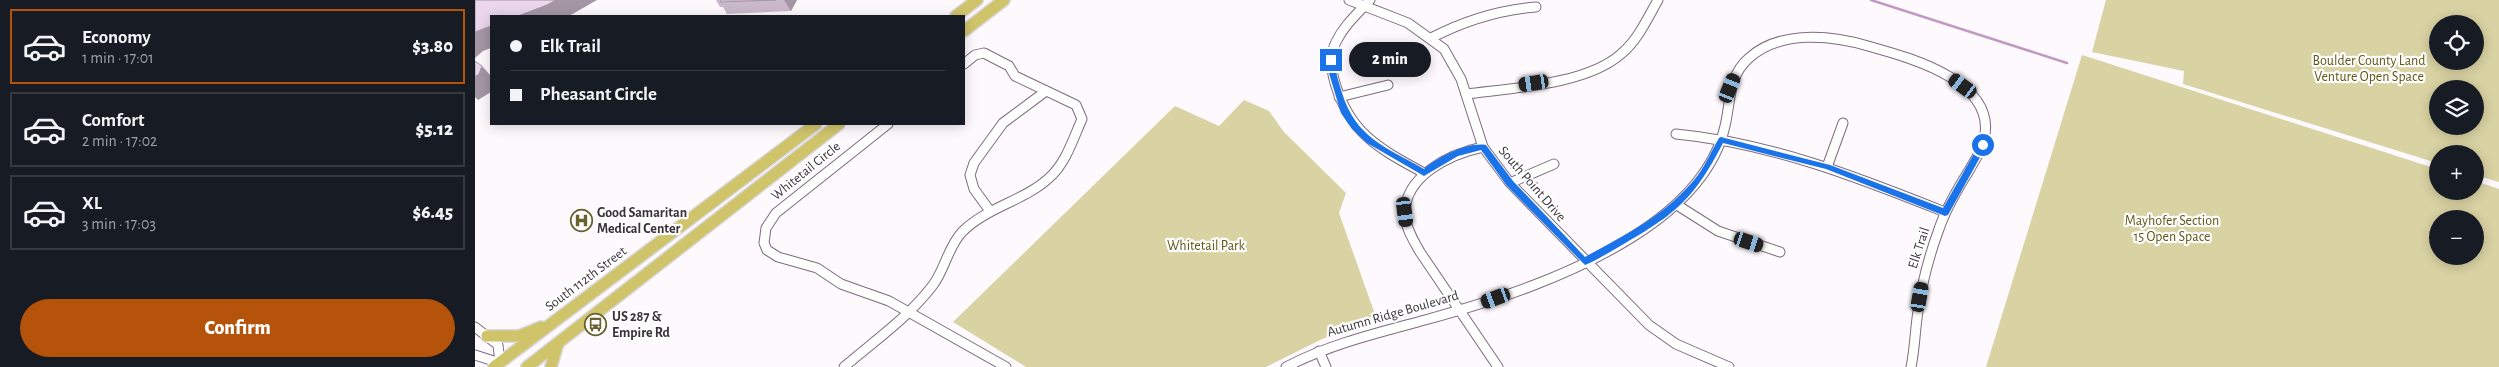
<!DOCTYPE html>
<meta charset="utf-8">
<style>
body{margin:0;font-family:"Alegreya Sans",sans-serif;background:#20242c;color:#f1f3f6;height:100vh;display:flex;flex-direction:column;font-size:19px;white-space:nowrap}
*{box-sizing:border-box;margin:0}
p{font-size:16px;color:#9ea1a6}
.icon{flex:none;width:28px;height:28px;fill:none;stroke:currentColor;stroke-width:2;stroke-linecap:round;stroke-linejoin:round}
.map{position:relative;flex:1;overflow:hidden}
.drawer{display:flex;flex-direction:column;background:#171b24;width:475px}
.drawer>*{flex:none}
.banner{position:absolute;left:15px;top:15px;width:475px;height:110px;border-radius:0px;box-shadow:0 2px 12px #0003;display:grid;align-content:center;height:110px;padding:0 20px;background:#171b24}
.tools{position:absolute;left:1954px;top:15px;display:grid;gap:10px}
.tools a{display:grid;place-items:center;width:55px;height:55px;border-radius:50%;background:#171b24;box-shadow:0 2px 12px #0003;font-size:25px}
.end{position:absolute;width:22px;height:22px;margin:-11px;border:6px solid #1a73e8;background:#fff;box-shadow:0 0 0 2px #fff}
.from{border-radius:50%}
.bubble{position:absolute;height:35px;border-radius:18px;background:#171b24;box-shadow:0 2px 12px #0003;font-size:16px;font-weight:800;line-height:35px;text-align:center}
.car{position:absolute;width:15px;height:30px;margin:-15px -8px;border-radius:6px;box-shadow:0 0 4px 1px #0007;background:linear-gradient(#222 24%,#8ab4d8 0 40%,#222 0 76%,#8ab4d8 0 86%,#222 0)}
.banner b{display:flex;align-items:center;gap:18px;height:48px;font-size:19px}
.banner b+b{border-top:1px solid #363941}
.banner i{width:12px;height:12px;background:#f1f3f6}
ul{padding:9px 0 0;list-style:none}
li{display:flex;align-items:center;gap:15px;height:75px;margin:0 10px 8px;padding:0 10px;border:2px solid #363941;border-radius:0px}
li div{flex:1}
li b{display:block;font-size:19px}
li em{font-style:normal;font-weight:800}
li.active{border-color:#b45309}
li>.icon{width:45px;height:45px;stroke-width:1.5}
.primary-button{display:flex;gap:10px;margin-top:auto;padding:10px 20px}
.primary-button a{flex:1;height:58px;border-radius:30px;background:#b45309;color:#fff;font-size:20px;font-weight:800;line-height:58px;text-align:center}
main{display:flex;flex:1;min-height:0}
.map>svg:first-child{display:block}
.green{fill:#d9d2a3;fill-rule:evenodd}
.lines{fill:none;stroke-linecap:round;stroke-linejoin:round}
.stream{stroke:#c19ac3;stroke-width:2.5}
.minor-casing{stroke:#7e6c7f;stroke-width:11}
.major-casing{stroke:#d8d6d8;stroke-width:14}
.minor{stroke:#fff;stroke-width:9}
.major{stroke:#d0c46b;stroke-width:11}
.wall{fill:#cab8cb}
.shaded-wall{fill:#a496a5}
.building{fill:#ebd6ec;stroke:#a496a5}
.route{fill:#1a73e8}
.labels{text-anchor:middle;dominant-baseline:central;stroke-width:4.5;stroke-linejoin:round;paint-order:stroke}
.park-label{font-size:14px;fill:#615717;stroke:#fff}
.street-label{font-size:14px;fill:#3a323a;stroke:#fff}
.poi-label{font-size:14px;font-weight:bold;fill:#3a323a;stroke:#fff;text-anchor:start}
</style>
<main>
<section class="drawer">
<ul>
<li class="active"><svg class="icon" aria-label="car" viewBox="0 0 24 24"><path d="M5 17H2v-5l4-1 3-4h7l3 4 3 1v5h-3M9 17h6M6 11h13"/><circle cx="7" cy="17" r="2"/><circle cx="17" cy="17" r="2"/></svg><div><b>Economy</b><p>1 min · 17:01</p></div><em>$3.80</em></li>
<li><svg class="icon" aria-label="car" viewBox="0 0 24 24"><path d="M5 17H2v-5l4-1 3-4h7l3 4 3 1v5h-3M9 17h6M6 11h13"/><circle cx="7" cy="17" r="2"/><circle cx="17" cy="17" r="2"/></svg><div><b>Comfort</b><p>2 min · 17:02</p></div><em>$5.12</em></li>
<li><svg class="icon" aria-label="car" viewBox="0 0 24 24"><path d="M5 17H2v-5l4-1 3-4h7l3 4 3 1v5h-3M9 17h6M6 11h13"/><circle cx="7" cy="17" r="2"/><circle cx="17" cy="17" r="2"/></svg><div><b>XL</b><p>3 min · 17:03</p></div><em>$6.45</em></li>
</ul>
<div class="primary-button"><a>Confirm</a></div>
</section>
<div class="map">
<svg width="2024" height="367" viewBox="0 0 2024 367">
<rect width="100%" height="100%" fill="#fdf9fd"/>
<!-- green -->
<g class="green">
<path d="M1631,0H2024V182L2000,175V154H1962V163L1708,84L1709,71L1617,52ZM1962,24H2000V61H1962ZM1962,89H2000V126H1962Z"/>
<path d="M1607,55L1962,169V191H2000V181L2024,189V367H1511ZM1962,219H2000V256H1962Z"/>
<path d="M769,100L794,111L809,132L871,193L864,213L902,320L847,339L791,367H551L478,322L700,106L744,126Z"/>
</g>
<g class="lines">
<!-- stream -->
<path class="stream" d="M1396,0L1592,63"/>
<defs>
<g id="minor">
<path d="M874,0L933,23L969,49L986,79L1008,147L1035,183L1174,325L1201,344L1254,367"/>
<path d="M895,0C883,13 869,25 861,42C854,55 856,69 860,83C875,134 905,149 949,173"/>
<path d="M956,38C989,21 1024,10 1061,7"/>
<path d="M991,94C1036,88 1111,85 1146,54C1163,40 1172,19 1183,0"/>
<path d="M864,97L913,85"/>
<path d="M413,124L301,213L291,228L289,243L292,250L303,257L342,268L366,284L414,301L531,367"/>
<path d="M1201,134C1296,143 1382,177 1470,212"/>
<path d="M1008,147C975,154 928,176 930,216C931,229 939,241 945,252L1023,367"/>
<path d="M1352,167L1368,123"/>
<path d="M1035,183L1079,164"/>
<path d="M1202,205L1243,231L1305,252"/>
<path d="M515,211L499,189L495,175L499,163L528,123L571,91"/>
<path d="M0,327L23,345L25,363L0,355"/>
<path d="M844,351L851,367"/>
<path d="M369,367C399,341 434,317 458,285C470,269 473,247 487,232C512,207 549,201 574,178C591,163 598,139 607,119L601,105L540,76L534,66L509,53L500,55L489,64"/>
<path d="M811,367C855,344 902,333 950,320C1022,300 1096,276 1159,236C1200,210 1239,175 1250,126C1256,101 1253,76 1274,58C1305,30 1356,35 1393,46C1436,58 1527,82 1508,144C1506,152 1499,161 1495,169C1483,188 1471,208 1464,229C1454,256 1447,283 1443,311C1440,330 1440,348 1436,367"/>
</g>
<g id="major">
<path d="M481,16L502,0"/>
<path d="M489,31L529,0"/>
<path d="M12,336H44L66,327"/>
<path d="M19,367L341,124"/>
<path d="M52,367L364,124"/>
<path d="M76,367L83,343"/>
</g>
</defs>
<!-- minor casing -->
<use href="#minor" class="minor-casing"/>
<!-- major casing -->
<use href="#major" class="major-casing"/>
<!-- minor -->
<use href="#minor" class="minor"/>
<!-- major -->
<use href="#major" class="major"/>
</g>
<!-- wall -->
<path class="wall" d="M241,0H322L316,11L252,14L248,7H245Z"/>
<!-- shaded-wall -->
<g class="shaded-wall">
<path d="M81,0H122L94,16H43Z"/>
<path d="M309,0H322L316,11Z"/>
<path d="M16,26V48L8,51L0,58V32Z"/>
<path d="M7,66L16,76V92L3,100L0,97V77Z"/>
</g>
<!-- building -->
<g class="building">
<path d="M0,0H81L72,5L43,16H16V26L0,32Z"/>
<path d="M246,0H301L245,2Z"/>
<path d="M0,61L7,66L4,74L0,77Z"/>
</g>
<!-- route -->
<path class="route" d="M856,57L860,60C860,72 864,82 867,93C881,138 911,147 949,169C963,157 992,142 1011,145L1038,181L1110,257C1153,233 1192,215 1223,175C1231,164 1237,150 1244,138L1246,137L1355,165L1468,208L1505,143L1512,145L1473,215L1470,216L1351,169L1248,143C1219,199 1201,214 1147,245C1135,252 1122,260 1110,265L1032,186L1006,150L983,156L949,176L892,143L877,129L866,113L853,70L852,60Z"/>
<!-- icons -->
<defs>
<symbol id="hospital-ring" viewBox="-11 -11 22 22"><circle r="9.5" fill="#fff" stroke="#6a622e" stroke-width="1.5"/><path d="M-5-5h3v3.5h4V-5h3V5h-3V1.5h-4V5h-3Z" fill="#6a622e"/></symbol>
<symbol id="bus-ring" viewBox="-11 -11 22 22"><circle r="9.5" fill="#fff" stroke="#6a622e" stroke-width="1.5"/><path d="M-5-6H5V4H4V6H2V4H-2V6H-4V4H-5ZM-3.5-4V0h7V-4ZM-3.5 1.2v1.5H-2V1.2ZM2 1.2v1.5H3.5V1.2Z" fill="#6a622e"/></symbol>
</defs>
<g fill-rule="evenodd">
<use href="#hospital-ring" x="94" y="208" width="25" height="25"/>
<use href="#bus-ring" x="108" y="312" width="25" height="25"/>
</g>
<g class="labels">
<!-- park labels -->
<g class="park-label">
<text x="1894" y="61">Boulder County Land<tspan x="1894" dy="16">Venture Open Space</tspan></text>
<text x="1697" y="221">Mayhofer Section<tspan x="1697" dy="16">15 Open Space</tspan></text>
<text x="731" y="246">Whitetail Park</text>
</g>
<!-- street labels -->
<g class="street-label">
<text transform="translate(331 171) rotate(-39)">Whitetail Circle</text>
<text transform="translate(1057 184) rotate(49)">South Point Drive</text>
<text transform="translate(1444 248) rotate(-72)">Elk Trail</text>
<text transform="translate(111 279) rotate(-37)">South 112th Street</text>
<text transform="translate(918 314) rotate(-16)">Autumn Ridge Boulevard</text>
</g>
<!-- poi labels -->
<g class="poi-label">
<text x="122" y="213">Good Samaritan<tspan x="122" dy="16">Medical Center</tspan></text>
<text x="137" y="317">US 287 &amp;<tspan x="137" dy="16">Empire Rd</tspan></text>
</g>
</g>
</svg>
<div class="tools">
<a><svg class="icon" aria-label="locate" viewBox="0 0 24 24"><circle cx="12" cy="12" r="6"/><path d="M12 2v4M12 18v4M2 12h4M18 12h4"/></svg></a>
<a><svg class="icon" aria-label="layers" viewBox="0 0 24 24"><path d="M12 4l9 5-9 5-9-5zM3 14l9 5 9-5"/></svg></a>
<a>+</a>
<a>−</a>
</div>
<i class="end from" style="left:1508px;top:145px"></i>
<i class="end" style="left:856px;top:60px"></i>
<div class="bubble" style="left:874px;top:42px;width:82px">2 min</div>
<i class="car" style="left:1059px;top:83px;rotate:261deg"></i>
<i class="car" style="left:1488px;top:86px;rotate:306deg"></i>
<i class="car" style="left:1255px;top:88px;rotate:22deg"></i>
<i class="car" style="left:930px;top:212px;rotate:173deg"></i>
<i class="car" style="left:1274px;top:242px;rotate:108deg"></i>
<i class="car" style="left:1445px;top:297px;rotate:10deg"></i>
<i class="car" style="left:1021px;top:298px;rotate:250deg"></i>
<div class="banner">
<b><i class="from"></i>Elk Trail</b>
<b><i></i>Pheasant Circle</b>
</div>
</div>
</main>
